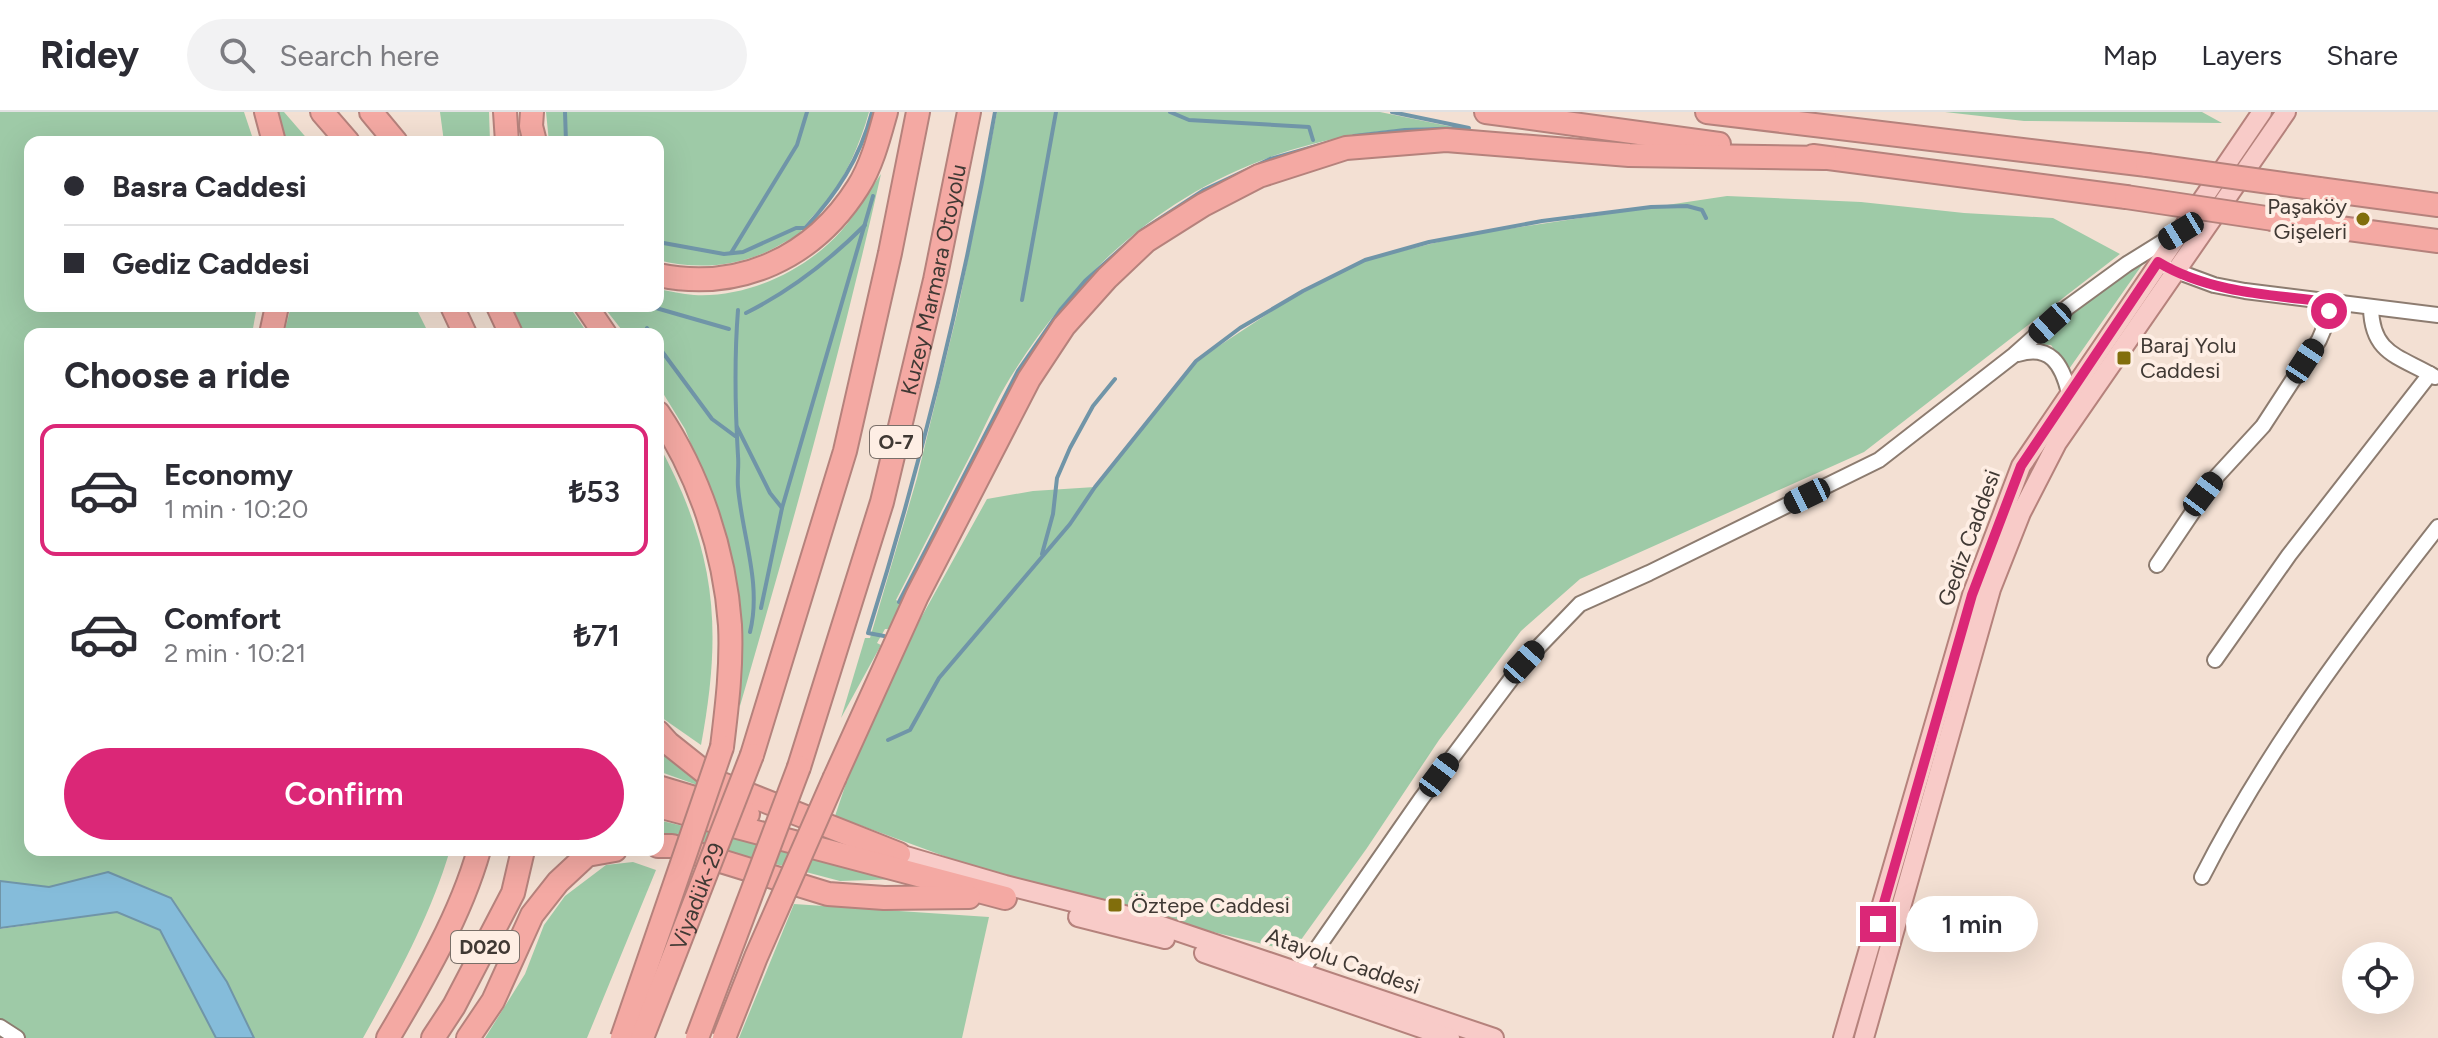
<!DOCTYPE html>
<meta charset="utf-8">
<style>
body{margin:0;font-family:Figtree,sans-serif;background:#f2f2f3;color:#2b2b33;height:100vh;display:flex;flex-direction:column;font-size:30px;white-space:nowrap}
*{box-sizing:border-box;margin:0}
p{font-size:26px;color:#7c7c81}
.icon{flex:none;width:44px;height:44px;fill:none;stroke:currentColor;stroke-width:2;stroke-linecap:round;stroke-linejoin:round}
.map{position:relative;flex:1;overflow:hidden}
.side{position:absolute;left:24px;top:216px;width:640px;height:528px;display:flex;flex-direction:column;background:#fff;border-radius:16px;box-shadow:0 8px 32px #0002}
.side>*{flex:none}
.banner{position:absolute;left:24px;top:24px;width:640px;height:176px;border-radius:16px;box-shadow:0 8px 32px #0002;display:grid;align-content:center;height:176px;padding:0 40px;background:#fff}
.fabs{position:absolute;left:2342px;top:830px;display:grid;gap:16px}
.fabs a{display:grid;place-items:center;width:72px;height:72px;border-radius:50%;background:#fff;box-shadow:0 8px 32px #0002;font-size:40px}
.end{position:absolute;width:36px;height:36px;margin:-18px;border:10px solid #db2777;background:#fff;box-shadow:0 0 0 4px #fff}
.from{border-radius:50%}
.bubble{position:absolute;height:56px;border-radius:28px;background:#fff;box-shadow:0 8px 32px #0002;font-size:26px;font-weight:600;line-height:56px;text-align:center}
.car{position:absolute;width:24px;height:48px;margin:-24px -12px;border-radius:10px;box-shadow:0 0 6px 2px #0007;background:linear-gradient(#222 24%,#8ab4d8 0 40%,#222 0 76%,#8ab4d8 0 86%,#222 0)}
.banner b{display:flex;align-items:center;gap:28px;height:76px;font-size:30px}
.banner b+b{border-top:2px solid #e1e1e2}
.banner i{width:20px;height:20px;background:#2b2b33}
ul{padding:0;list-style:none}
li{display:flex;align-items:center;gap:24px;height:132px;margin:0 16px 12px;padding:0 24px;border:4px solid transparent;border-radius:16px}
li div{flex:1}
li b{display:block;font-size:30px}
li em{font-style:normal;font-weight:600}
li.on{border-color:#db2777}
li>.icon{width:72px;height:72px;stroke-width:1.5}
h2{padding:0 40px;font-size:36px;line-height:96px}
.primary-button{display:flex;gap:16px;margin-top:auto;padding:16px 40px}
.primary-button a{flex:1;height:92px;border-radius:48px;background:#db2777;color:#fff;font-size:32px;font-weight:600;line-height:92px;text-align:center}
header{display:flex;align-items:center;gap:48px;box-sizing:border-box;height:112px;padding:0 40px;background:#fff;border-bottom:2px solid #e1e1e2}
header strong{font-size:38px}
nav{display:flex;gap:44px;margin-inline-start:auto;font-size:28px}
.search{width:560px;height:72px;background:#f2f2f3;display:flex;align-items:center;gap:20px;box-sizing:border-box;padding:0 28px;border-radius:44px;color:#7c7c81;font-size:30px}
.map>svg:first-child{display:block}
.green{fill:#9ecaa7}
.water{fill:#85bcda;stroke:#7095a8;stroke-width:2}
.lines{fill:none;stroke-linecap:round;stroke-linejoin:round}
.stream{stroke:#7095a8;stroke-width:4}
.minor-casing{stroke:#8d7c70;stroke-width:18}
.major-casing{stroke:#b5827c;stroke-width:22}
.highway-casing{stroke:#b5827c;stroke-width:26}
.minor{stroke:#fff;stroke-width:14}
.major{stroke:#f8cbc8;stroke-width:18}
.highway{stroke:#f4a9a3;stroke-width:22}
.highway-bridge-casing{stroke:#b5827c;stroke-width:26;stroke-linecap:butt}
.highway-bridge{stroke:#f4a9a3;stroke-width:22}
.route{stroke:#db2777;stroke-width:10}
.poi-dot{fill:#816e0c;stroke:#feeee4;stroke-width:3}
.labels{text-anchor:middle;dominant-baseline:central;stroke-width:8;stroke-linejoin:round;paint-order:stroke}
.shield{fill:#feeee4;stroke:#796f69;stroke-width:2}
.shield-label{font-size:20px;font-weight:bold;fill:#403934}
.poi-label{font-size:22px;fill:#403934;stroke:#feeee4;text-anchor:start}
.street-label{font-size:22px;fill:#403934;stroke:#feeee4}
</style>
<header>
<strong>Ridey</strong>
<div class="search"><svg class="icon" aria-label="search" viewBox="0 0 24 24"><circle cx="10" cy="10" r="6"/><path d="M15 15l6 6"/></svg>Search here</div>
<nav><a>Map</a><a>Layers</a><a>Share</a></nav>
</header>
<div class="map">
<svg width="2438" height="926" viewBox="0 0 2438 926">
<rect width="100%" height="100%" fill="#f3e0d3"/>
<!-- green -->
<g class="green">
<path d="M0,0H244L254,30H30V194H257L252,222H30V738H450C430,805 397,865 363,926H254L227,870L171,786L108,760L49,775L0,769Z"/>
<path d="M277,0H284L310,30H284Z"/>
<path d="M440,0H489L490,30H444Z"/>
<path d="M546,0H869C860,32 847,62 827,89C820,97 812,104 806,112C803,115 802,119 799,122C795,126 788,128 783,131C746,154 700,159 658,148V30H549Z"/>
<path d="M997,0H1380L1453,15C1258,15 1112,102 1010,266C995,290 984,317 971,342C946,390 921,439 896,488L901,491L889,517H885L877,531L881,533L841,606L865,526H870L917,366L958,197Z"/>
<path d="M1945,0H2202L2222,11L2024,9Z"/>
<path d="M881,62C841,241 791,417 740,594L739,490L733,453L724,414L685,317L658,273V222H625L603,194H658V177C670,179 682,182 694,183C748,186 807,158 842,118C857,101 868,80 881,62Z"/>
<path d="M1727,84L1861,90L1964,101L2053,106L2120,142L1864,340L1580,467L1521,519L1439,628L1367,736L1298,832L1275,835L1172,810L963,751L835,704L859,633L906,533L987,387L1033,379L1095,375L1196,249L1284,191L1365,148L1467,123Z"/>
<path d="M2149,143L2069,257L2051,233L2033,232L2074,197Z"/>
<path d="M291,194H415L429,222H284Z"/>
<path d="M510,194H569L588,222H523Z"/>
<path d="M658,331C716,439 723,515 701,633L658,603Z"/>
<path d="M658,638L764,697L658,659Z"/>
<path d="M658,708L903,767L840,769L658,721Z"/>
<path d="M633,750L656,758L587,926H485L525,862L544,813L565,784L606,753Z"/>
<path d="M794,792L989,805L962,926H739Z"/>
<path d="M117,800L160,818L216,926H0V817Z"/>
</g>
<!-- water -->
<path class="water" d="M108,760L171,786L227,870L254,926H216L160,818L117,800L0,816V769L49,775Z"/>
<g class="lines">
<!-- stream -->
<g class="stream">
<path d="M565,0L566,30"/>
<path d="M1170,0L1189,8L1309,15L1313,28"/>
<path d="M1354,24L1405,18L1469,16L1392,0"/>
<path d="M658,130L724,142L743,140L796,116H805C837,82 860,46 872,0"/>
<path d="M731,141L797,33L807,0"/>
<path d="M1022,188L1056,0"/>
<path d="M649,194L729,217"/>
<path d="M738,198C734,249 735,294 738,344C739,354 737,365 738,375C742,423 762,472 750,520"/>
<path d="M746,201C792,178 829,149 865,113"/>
<path d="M647,216L651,222"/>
<path d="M658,234L712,307L735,324"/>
<path d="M737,315L770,381L782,396"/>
<path d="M1042,442L1053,402L1057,366L1070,336L1093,294L1115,267"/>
<path d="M899,490L1018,259L1061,197L1085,169L1141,119L1204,78L1270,47L1341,27"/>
<path d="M761,496L782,396L873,84"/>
<path d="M884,524L868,521C922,350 964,176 995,0"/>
<path d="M888,628L910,618L939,566L1070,412L1095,375L1196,249L1240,216L1303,179L1365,148L1429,130L1542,109L1651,95L1687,94L1702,98L1706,106"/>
</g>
<defs>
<g id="minor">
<path d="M2168,156L2214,173L2245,179L2438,203"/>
<path d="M2371,196C2372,243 2400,244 2435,265"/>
<path d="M2018,242C2050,232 2062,252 2069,281"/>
<path d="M2157,453L2217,364L2263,314L2319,228L2328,207L2330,190"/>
<path d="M2215,548L2289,443L2430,262"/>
<path d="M2202,765C2266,639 2351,526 2438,415"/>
<path d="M1295,868L1421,687L1524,550L1580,492L1649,461L1879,348L2014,243L2068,195L2127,152L2177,121"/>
<path d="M0,915L17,926"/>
</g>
<g id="major">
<path d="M899,742L1005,773L1144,808L1494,926"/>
<path d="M1078,805L1165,827"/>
<path d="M1204,841L1450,926"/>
<path d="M1843,926L1972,483L2021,354L2262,0"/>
<path d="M1864,926L1991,477L2021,401L2057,331L2286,0"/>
</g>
<g id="highway">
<path d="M266,0L274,30"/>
<path d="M322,0L348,30"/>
<path d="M371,0L396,30"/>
<path d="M505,0L507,30"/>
<path d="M532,0L531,14L535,30"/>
<path d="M1486,0L1719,32"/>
<path d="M1707,0L2147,53"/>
<path d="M1813,44L2126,85"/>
<path d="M2319,77L2438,93"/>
<path d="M2273,107L2438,129"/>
<path d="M658,163C740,180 814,145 858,75C872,53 879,25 886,0"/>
<path d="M452,194L465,222"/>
<path d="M498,194L511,222"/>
<path d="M586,194L605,222"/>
<path d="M271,222L277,194"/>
<path d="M658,301C699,362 725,440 730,513C732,554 727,594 722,635"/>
<path d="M658,620L668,631L717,670L899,742"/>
<path d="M752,643L845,339L890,141L918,0"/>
<path id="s1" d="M799,655L882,390L935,168L969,0"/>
<path d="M835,665L917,484L1029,267L1064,214L1107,166L1146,129L1203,93L1259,64L1346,36L1446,28L1629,43L1825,46"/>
<path d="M658,675L748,702"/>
<path d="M658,694L1005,786"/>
<path d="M658,734H672L828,782L884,786L969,785"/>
<path d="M388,926C423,867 460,805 479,738"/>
<path d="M433,926L454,894L513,781L523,738"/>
<path d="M468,926L493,889L532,803L558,770L587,743L615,738"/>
</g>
</defs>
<!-- minor casing -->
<use href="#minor" class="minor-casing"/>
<!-- major casing -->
<use href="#major" class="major-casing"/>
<!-- highway casing -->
<use href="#highway" class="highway-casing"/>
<!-- minor -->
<use href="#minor" class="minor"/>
<!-- major -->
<use href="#major" class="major"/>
<!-- highway -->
<use href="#highway" class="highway"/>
<defs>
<g id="highway-bridge">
<path d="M2147,53L2319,77"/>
<path d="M2126,85L2273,107"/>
<path d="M622,926L722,635"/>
<path id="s2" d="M642,926L752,643"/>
<path d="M697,926L799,655"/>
<path d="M724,926L756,845L835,665"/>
</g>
</defs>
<!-- highway-bridge casing -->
<use href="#highway-bridge" class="highway-bridge-casing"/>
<!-- highway-bridge -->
<use href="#highway-bridge" class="highway-bridge"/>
</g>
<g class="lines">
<!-- route -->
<path class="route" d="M1878,812L1972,483L2021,354L2158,150C2209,181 2272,183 2330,190L2329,199"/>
</g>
<!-- markers -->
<g class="poi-dot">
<circle cx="2363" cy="107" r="8"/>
<rect x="2116" y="238" width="16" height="16" rx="4"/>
<rect x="1107" y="785" width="16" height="16" rx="4"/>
</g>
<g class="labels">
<!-- shield labels -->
<g class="shield">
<rect x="870" y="314" width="52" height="32" rx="6"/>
<rect x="451" y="819" width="68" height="32" rx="6"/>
</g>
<g class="shield-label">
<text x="896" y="330">O-7</text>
<text x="485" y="835">D020</text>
</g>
<!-- poi labels -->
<g class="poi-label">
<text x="2347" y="94" text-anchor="end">Paşaköy<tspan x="2347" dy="25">Gişeleri</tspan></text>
<text x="2140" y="233">Baraj Yolu<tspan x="2140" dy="25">Caddesi</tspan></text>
<text x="1131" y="793">Öztepe Caddesi</text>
</g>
<!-- street labels -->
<g class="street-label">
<text stroke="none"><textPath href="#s1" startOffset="506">Kuzey Marmara Otoyolu</textPath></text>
<text transform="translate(1969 426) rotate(-70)">Gediz Caddesi</text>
<text stroke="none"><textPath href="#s2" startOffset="152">Viyadük-29</textPath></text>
<text transform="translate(1343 849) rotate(19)">Atayolu Caddesi</text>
</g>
</g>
</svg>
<div class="fabs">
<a><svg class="icon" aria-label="locate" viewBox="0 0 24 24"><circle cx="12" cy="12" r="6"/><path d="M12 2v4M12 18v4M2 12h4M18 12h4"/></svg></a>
</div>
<i class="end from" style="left:2329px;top:199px"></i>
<i class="end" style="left:1878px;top:812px"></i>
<div class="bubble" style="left:1906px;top:784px;width:132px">1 min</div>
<i class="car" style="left:2181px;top:119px;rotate:239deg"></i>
<i class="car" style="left:2050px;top:211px;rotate:228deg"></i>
<i class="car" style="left:2305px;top:249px;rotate:33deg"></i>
<i class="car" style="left:2203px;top:382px;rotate:37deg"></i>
<i class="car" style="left:1807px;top:384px;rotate:244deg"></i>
<i class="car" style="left:1524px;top:550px;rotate:42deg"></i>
<i class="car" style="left:1439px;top:663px;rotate:37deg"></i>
<div class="banner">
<b><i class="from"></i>Basra Caddesi</b>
<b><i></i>Gediz Caddesi</b>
</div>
<section class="side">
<h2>Choose a ride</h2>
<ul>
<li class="on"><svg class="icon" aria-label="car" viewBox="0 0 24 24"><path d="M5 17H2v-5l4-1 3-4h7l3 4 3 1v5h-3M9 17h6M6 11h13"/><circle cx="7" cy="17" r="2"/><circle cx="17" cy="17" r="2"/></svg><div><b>Economy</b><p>1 min · 10:20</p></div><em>₺53</em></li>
<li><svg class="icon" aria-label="car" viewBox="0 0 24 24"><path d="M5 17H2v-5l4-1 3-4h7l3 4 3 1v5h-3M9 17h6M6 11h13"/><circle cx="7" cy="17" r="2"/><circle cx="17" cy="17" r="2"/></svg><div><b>Comfort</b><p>2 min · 10:21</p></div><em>₺71</em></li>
</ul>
<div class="primary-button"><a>Confirm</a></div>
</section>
</div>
